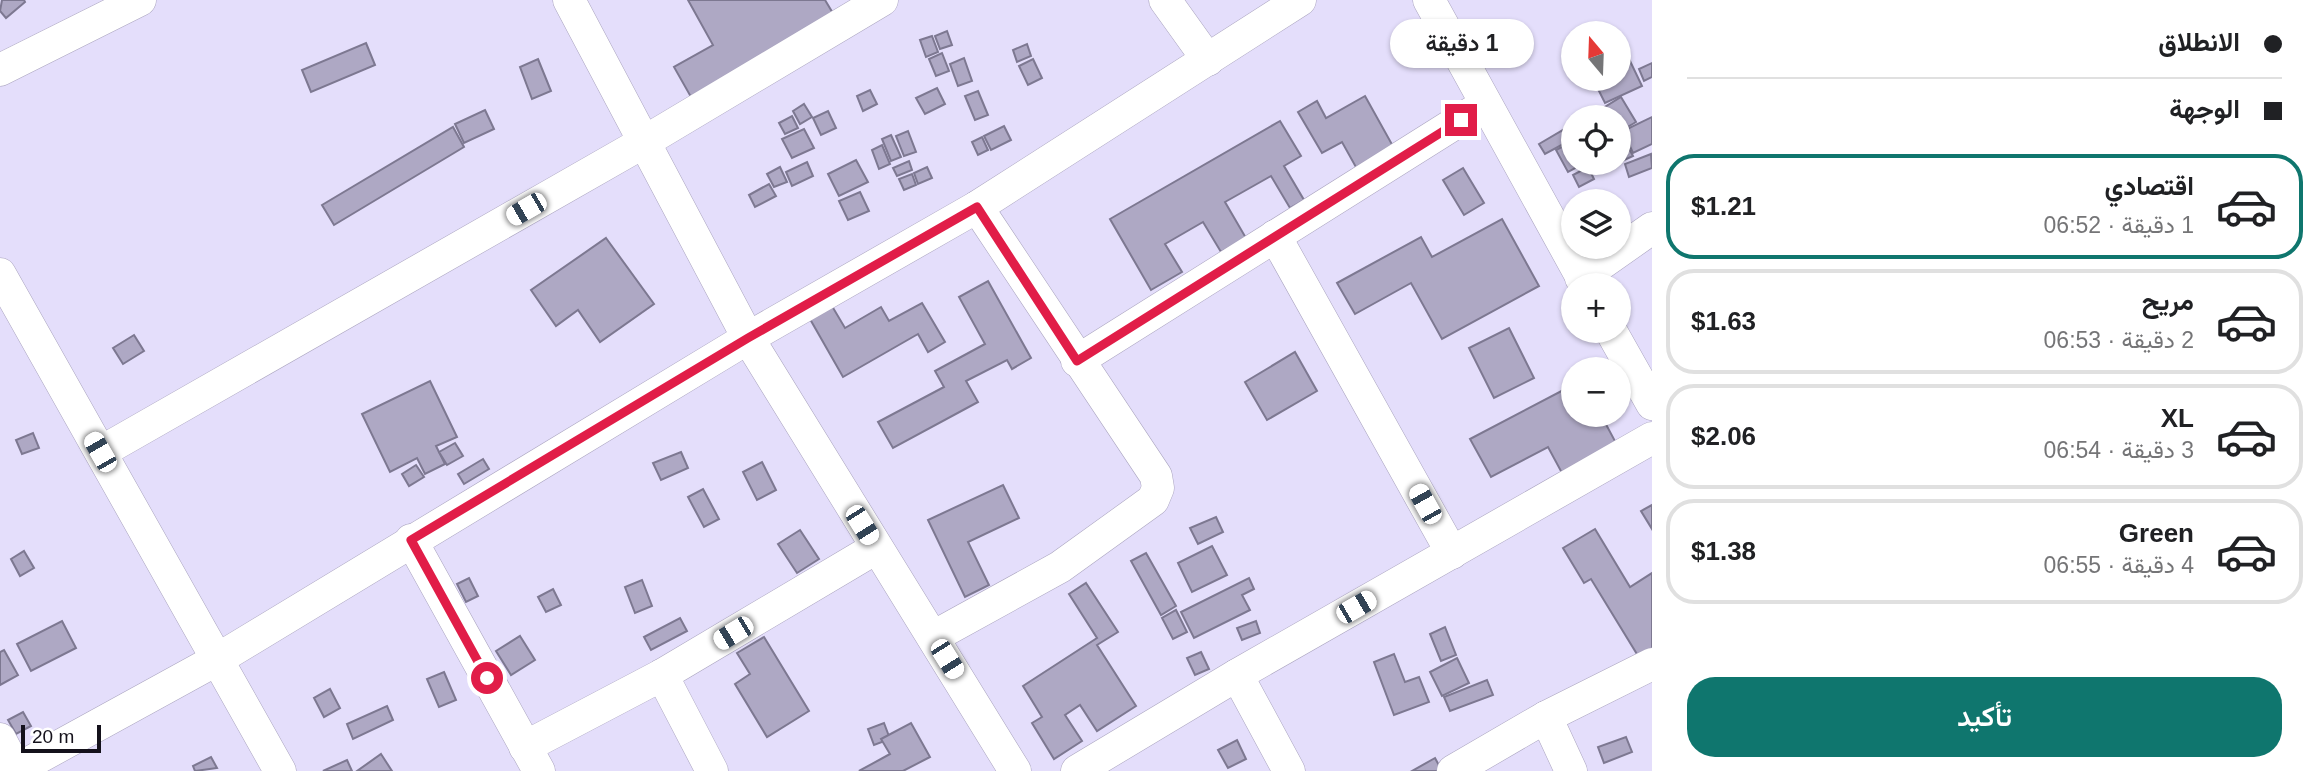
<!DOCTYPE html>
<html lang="ar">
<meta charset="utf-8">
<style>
body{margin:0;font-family:Arial,Vazirmatn,sans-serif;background:#f6f6f6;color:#202124;direction:rtl;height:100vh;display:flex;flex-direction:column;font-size:26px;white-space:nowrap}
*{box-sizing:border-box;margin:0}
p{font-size:23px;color:#757577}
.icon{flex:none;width:38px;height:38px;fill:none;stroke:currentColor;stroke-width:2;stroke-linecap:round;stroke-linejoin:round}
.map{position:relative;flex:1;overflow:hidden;direction:ltr}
.side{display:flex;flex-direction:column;background:#fff;width:665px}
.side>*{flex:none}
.guide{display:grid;align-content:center;height:154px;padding:0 35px;background:#fff}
.needle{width:46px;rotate:341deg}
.controls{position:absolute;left:1561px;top:21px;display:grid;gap:14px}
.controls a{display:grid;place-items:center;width:70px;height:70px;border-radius:50%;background:#fff;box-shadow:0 2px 5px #0004;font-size:35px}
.scale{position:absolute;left:21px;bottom:18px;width:80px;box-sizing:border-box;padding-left:7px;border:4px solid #14111b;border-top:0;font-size:19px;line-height:24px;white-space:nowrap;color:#14111b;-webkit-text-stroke:5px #fff;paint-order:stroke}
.end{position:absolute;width:32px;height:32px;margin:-16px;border:9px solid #e11d48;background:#fff;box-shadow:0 0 0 4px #fff}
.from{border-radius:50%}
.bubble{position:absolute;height:49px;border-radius:24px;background:#fff;box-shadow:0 2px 5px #0004;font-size:23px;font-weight:600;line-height:49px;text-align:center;direction:rtl}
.car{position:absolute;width:21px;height:42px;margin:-21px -10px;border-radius:9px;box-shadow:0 0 5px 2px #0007;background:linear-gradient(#fff 24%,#345 0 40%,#fff 0 76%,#345 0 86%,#fff 0)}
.guide b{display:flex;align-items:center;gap:24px;height:66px;font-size:26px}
.guide b+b{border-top:2px solid #e0e0e0}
.guide i{width:18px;height:18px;background:#202124}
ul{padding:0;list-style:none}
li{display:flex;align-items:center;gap:21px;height:105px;margin:0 14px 10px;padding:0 21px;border:4px solid #e0e0e0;border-radius:28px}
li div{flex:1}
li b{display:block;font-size:26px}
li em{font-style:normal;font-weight:600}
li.active{border-color:#0f766e}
li>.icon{width:63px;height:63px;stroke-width:1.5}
.primary-button{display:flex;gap:14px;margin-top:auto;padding:14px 35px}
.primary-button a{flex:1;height:80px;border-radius:28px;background:#0f766e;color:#fff;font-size:28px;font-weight:600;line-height:80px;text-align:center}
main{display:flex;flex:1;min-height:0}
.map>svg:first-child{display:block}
.building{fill:#aea8c4;stroke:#7d7891;stroke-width:2}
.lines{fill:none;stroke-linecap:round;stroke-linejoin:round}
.street-casing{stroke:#aaa4bf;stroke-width:33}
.street{stroke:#fff;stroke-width:32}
.route{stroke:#e11d48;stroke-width:9}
</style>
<main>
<section class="side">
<div class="guide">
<b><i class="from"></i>الانطلاق</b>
<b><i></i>الوجهة</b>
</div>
<ul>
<li class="active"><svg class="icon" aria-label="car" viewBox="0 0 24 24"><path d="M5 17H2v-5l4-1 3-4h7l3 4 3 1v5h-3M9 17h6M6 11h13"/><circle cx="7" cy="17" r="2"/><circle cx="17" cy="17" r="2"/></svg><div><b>اقتصادي</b><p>1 دقيقة · 06:52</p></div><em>$1.21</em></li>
<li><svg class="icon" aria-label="car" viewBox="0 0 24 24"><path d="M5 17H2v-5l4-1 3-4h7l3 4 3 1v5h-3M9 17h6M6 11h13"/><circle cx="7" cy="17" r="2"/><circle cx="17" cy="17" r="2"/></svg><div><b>مريح</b><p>2 دقيقة · 06:53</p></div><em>$1.63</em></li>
<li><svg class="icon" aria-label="car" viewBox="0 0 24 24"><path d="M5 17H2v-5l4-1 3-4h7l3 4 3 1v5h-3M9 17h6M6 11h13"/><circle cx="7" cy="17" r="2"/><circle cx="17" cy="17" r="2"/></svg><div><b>XL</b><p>3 دقيقة · 06:54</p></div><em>$2.06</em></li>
<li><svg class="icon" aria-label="car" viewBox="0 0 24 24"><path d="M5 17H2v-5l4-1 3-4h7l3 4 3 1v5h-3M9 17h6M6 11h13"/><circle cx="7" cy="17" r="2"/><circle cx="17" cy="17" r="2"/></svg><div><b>Green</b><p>4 دقيقة · 06:55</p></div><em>$1.38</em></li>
</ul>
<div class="primary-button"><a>تأكيد</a></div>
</section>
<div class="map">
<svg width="1652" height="771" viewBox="0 0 1652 771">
<rect width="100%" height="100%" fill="#e4defb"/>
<!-- building -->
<g class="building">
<path d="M2,0H24L25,2L6,18L0,11Z"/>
<path d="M688,0H825L834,15L691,97L674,67L713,45Z"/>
<path d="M947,31L952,45L940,49L935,36Z"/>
<path d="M932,36L938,52L926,57L920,40Z"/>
<path d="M1619,38L1642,86L1605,103L1593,79H1619Z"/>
<path d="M366,43L375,65L311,92L302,70Z"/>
<path d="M1027,44L1031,56L1017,62L1013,50Z"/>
<path d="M942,53L949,71L936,76L929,59Z"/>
<path d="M964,58L972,81L958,86L950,64Z"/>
<path d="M538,59L551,91L532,99L520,67Z"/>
<path d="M1033,59L1042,78L1028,85L1019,66Z"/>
<path d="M1652,63V77L1644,81L1639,69Z"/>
<path d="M937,88L945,104L925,114L916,98Z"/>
<path d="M870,90L877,104L863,111L857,96Z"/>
<path d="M978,91L988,115L975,120L965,96Z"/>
<path d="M1365,96L1394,148L1357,169L1342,142L1322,153L1298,112L1317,101L1326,118Z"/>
<path d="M1621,97L1636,122L1619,132V117L1592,115Z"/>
<path d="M804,104L812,117L800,124L793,111Z"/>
<path d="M485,110L494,129L464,143L455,124Z"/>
<path d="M828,111L836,128L821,135L813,118Z"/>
<path d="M792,116L798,128L785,134L779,123Z"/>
<path d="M1652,117V144L1633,153L1623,131Z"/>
<path d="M1280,121L1301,156L1284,166L1304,200L1290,208L1271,176L1225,202L1246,238L1221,252L1203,222L1165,244L1182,272L1151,290L1110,219Z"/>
<path d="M1004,126L1011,140L991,150L984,136Z"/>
<path d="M453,127L464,147L334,225L322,205Z"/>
<path d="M804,129L814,148L792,158L782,139Z"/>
<path d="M1563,130L1569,141L1545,154L1539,144Z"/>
<path d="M908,131L916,152L904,156L896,136Z"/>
<path d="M1621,133L1633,156L1620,162L1619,134Z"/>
<path d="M891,135L901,157L891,161L882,139Z"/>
<path d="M982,137L988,150L978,155L972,142Z"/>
<path d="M1571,142L1573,163L1583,164L1568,172L1556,150Z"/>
<path d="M882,145L890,164L879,169L872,150Z"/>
<path d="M1651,154L1652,168L1629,177L1625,164Z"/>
<path d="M856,160L868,182L839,196L828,174Z"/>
<path d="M909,161L912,170L897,176L893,168Z"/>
<path d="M807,162L813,176L792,186L786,172Z"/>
<path d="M780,167L787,182L774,187L767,174Z"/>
<path d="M927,167L932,178L918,184L914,173Z"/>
<path d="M1588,167L1594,179L1579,187L1573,175Z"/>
<path d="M1463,168L1484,203L1464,215L1443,180Z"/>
<path d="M912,174L916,185L904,190L899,179Z"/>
<path d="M769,184L776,196L755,207L749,195Z"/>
<path d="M860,192L869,211L848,220L839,201Z"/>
<path d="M1502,219L1539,286L1442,339L1411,283L1355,314L1337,283L1421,237L1432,257Z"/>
<path d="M606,238L654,304L600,342L578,310L556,326L531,290Z"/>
<path d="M988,281L1031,358L1012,369L1007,360L966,381L978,402L893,448L878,422L944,387L935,371L985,344L959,297Z"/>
<path d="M922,303L945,342L928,352L918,334L843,377L810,319L832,306L845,328L881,307L889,321Z"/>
<path d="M1509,328L1534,378L1494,398L1469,348Z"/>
<path d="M134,335L144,351L123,364L113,348Z"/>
<path d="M1295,352L1317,391L1267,420L1245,382Z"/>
<path d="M430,381L457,437L436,446L445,464L425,474L417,458L390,472L362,414Z"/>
<path d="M1573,385V415H1601L1616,443L1562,473L1548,447L1491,477L1470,439Z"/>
<path d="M33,433L39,448L22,454L16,440Z"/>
<path d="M455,443L463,456L447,465L439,452Z"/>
<path d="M681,452L688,468L661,480L653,463Z"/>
<path d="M483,459L489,469L464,484L458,474Z"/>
<path d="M762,462L776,490L757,500L743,472Z"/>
<path d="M416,465L424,477L409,486L402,474Z"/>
<path d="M1003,485L1019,518L968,542L989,585L965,597L928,520Z"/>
<path d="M703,489L719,519L704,527L688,497Z"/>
<path d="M1652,505V529L1641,511Z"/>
<path d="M1216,517L1223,532L1198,544L1190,528Z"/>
<path d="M1595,529L1630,587L1652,573V651L1640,659L1591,579L1584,583L1563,548Z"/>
<path d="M800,530L819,559L797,573L778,544Z"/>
<path d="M1212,546L1227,575L1192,592L1178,563Z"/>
<path d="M24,551L34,568L20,576L11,559Z"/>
<path d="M1146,553L1176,606L1161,615L1131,561Z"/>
<path d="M469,578L478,596L466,602L457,584Z"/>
<path d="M1249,578L1254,589L1242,595L1250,610L1194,638L1181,612Z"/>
<path d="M642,580L652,606L635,613L625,587Z"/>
<path d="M1086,583L1118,632L1097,645L1136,706L1097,731L1080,705L1065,715L1082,741L1054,759L1032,723L1042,717L1023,686L1097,638L1069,594Z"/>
<path d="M553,589L561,605L546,612L538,597Z"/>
<path d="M1176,610L1187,632L1173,639L1162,618Z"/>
<path d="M680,618L687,631L651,650L644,637Z"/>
<path d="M62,621L76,648L31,671L17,644Z"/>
<path d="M1256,621L1260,633L1242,640L1237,628Z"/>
<path d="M1445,627L1456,655L1441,661L1430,634Z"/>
<path d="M520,636L535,660L511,675L496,651Z"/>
<path d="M764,637L809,711L767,737L735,684L750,674L737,653Z"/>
<path d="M4,650L18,675L0,685V652Z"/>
<path d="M1201,652L1209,669L1195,675L1187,658Z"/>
<path d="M1394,654L1405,682L1419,677L1429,702L1394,715L1374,662Z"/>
<path d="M1457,658L1469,683L1442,696L1430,672Z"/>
<path d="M444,672L456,700L439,707L427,679Z"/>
<path d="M1487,680L1493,695L1450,711L1444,697Z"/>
<path d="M330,689L340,708L324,717L314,698Z"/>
<path d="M387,706L393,720L353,739L347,724Z"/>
<path d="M23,712L31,726L16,734L8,720Z"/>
<path d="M884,723L890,739L874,745L868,729Z"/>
<path d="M911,723L930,757L903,771H859L890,754L881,739Z"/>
<path d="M1626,737L1632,752L1604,763L1598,747Z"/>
<path d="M1237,740L1246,759L1228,768L1218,750Z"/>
<path d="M381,754L392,771H357Z"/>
<path d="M211,757L217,768L195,771L193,766Z"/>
<path d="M1435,758L1442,771H1412Z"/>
<path d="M347,760L352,771H323Z"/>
</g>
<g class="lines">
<defs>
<g id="street">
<path d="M569,0L748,338L1015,771"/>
<path d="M1165,0L1208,60"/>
<path d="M1429,0L1586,285"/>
<path d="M0,70L140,0"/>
<path d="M1275,236L1452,553"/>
<path d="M0,274L280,771"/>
<path d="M1581,278L1652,228"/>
<path d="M1611,331L1652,404"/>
<path d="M1077,361L1484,105"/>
<path d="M101,452L644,142L882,0"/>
<path d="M411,540L539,771"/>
<path d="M933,637L1060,567L1153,500L1158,488L1156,476L977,207"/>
<path d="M662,675L712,771"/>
<path d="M1237,675L1289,771"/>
<path d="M1546,717L1571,771"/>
<path d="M0,739L17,771"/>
<path d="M525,747L662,675L876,548"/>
<path d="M14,771L218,659L748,338L977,207L1300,0"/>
<path d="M1077,771L1237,675L1652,438"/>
<path d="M1453,771L1546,717L1652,664"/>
</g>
</defs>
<!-- street casing -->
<use href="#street" class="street-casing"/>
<!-- street -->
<use href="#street" class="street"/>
</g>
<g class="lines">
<!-- route -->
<path class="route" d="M487,678L411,540L748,338L977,207L1077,361L1461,120"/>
</g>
</svg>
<div class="controls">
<a><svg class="needle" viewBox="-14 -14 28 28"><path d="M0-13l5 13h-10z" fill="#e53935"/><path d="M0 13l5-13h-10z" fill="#757577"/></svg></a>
<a><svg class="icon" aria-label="locate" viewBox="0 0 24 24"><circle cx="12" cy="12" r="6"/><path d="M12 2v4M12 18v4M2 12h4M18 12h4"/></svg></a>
<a><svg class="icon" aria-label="layers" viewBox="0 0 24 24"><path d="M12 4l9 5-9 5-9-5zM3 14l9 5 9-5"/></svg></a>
<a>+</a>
<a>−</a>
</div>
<div class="scale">20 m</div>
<i class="end from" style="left:487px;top:678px"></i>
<i class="end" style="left:1461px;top:120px"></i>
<div class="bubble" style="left:1390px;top:19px;width:144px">1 دقيقة</div>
<i class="car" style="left:526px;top:209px;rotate:240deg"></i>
<i class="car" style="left:100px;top:452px;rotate:330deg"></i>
<i class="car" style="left:1425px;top:504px;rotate:331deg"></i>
<i class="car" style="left:862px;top:525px;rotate:148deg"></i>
<i class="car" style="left:1356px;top:607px;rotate:60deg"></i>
<i class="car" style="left:733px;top:633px;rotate:239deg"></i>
<i class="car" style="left:947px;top:659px;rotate:148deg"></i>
</div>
</main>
